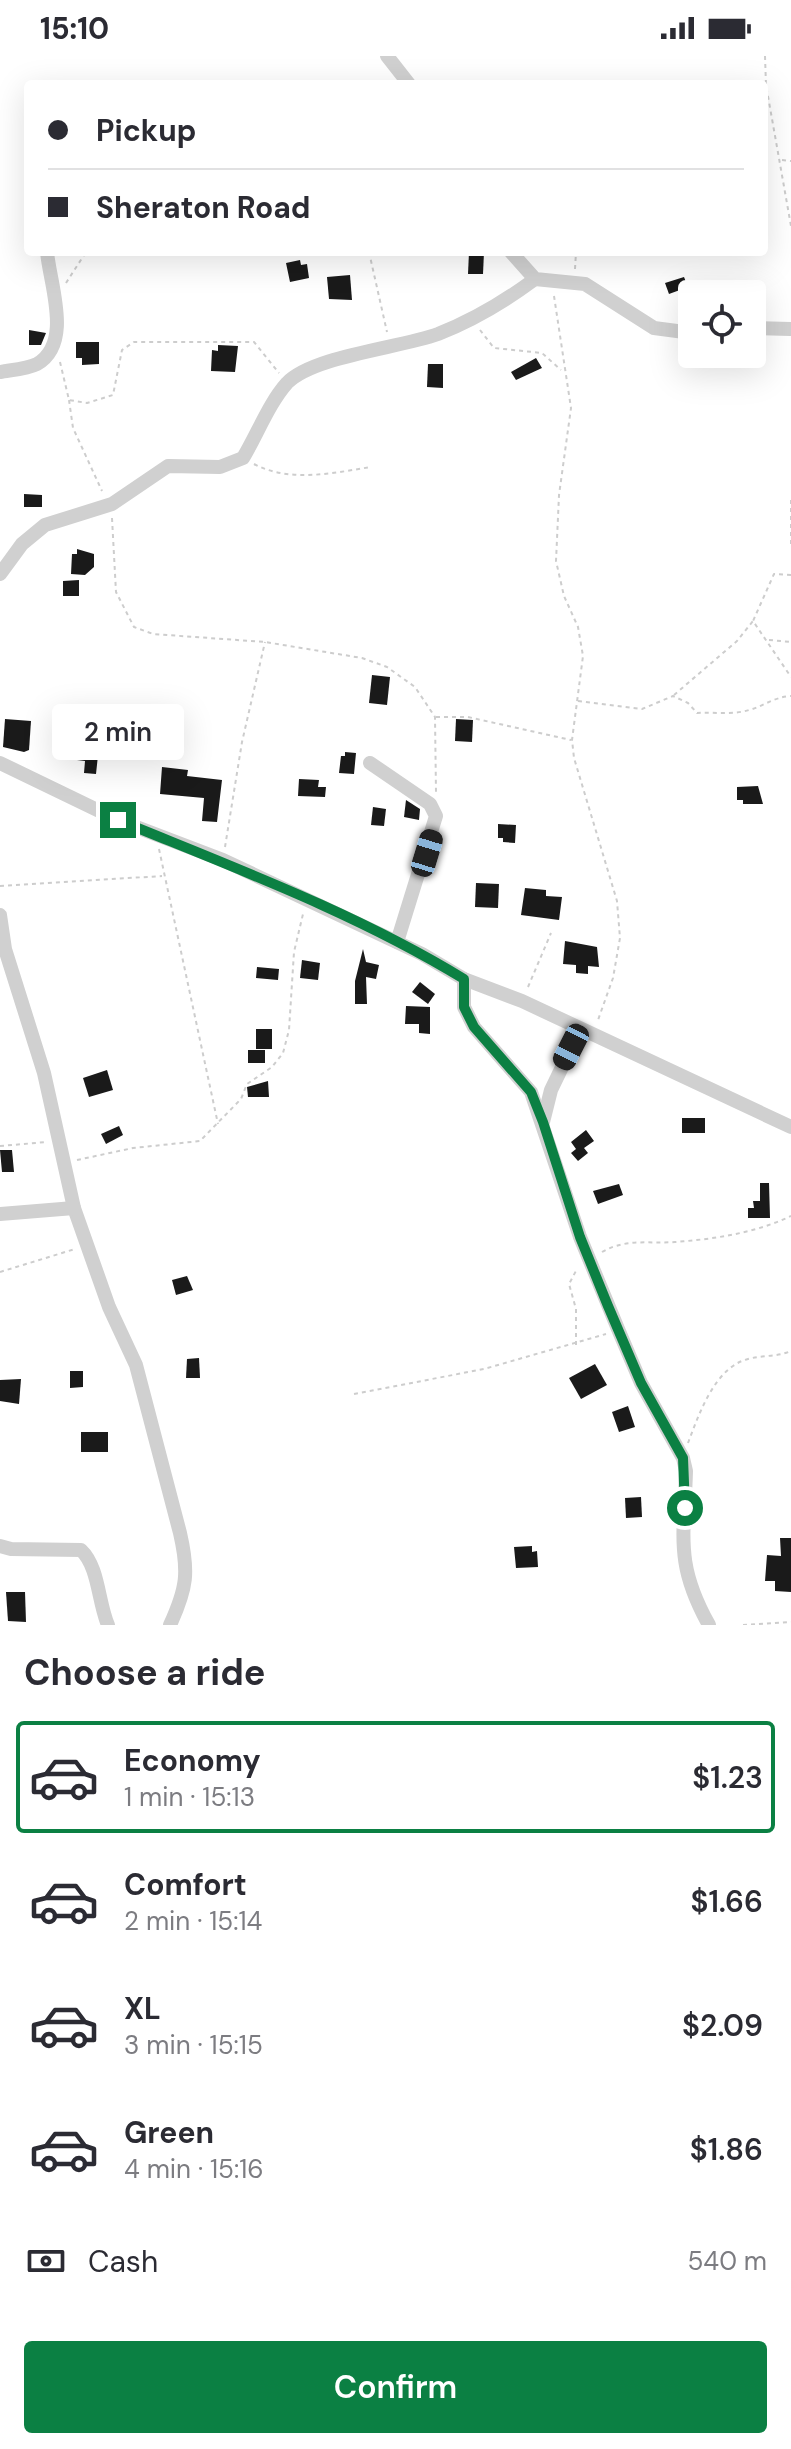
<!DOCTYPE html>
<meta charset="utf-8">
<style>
body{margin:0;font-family:"DM Sans",sans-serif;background:#f2f2f3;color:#2b2b33;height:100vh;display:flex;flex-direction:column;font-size:30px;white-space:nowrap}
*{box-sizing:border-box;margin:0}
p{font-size:26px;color:#7c7c81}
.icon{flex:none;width:44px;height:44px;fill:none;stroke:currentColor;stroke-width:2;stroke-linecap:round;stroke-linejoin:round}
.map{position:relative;height:1569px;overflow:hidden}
.drawer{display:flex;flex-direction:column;background:#fff;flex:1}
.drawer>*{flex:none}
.hud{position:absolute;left:24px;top:24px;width:744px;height:176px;border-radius:8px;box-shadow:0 8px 32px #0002;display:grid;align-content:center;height:176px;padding:0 24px;background:#fff}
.buttons{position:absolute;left:678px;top:224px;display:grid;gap:16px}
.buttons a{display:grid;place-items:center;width:88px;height:88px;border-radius:8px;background:#fff;box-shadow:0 8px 32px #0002;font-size:40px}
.end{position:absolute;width:36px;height:36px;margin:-18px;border:10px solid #0b8043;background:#fff;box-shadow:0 0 0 4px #fff}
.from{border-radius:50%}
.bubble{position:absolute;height:56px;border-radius:8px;background:#fff;box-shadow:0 8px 32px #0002;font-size:26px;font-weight:600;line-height:56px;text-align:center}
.car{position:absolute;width:24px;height:48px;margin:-24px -12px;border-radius:10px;box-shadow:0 0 6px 2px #0007;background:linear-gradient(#222 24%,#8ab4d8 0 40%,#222 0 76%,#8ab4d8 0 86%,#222 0)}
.hud b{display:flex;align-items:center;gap:28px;height:76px;font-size:30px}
.hud b+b{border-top:2px solid #e1e1e2}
.hud i{width:20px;height:20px;background:#2b2b33}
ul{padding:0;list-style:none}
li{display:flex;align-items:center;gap:24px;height:112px;margin:0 16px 12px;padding:0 8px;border:4px solid transparent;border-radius:8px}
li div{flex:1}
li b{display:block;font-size:30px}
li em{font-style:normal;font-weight:600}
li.current{border-color:#0b8043}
li>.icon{width:72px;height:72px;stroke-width:1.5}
h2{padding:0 24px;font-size:36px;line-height:96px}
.pay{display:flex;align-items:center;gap:20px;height:88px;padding:0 24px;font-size:30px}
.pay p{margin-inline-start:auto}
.button{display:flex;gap:16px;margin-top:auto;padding:16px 24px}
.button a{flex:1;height:92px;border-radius:8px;background:#0b8043;color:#fff;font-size:32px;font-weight:600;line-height:92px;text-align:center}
.status{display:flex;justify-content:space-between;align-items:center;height:56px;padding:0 40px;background:#fff;direction:ltr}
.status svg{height:22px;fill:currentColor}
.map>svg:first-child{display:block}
.building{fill:#1a1a1a}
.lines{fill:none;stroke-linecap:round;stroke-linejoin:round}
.path{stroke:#cdcdcd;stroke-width:2;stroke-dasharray:4 4;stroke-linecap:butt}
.minor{stroke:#d0d0d0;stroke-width:14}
.route{stroke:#0b8043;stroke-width:10}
</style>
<div class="status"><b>15:10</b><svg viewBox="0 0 49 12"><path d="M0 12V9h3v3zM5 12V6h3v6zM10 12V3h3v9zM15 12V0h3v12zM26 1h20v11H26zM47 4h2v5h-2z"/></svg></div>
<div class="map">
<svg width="791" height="1569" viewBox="0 0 791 1569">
<rect width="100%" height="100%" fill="#fff"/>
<!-- building -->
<g class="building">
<path d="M469,196H484L483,218H468Z"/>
<path d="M300,204L301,209L307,208L309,222L290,226L286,207Z"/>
<path d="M350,219L352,244L329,243L327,221Z"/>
<path d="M684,221L688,231L669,238L665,227Z"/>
<path d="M29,274L46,277L41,289H29Z"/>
<path d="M76,286H99V308L82,309V302H76Z"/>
<path d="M218,289L238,290L235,316L211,315L212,294L218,295Z"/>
<path d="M536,302L542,312L516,324L511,316Z"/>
<path d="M428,308H443V332L427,331Z"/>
<path d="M24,438L42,439V451H24Z"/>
<path d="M77,493L94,498V511L85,519L71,518L72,498H77Z"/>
<path d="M79,524V540H63V525Z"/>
<path d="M372,619L390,621L387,649L369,647Z"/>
<path d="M5,663L31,665L29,694L24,696L3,691Z"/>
<path d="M456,663L473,664L472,686L455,685Z"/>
<path d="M79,688L99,690L96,718L84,717L85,705L77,704Z"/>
<path d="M345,696L356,697L354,718L339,717L341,700H345Z"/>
<path d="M162,711L188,714L187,720L222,724L217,766L202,765L204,742L160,738Z"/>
<path d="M299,723L319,724L318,731H326L325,741L298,740Z"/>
<path d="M758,730L763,748H743V744H737V731Z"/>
<path d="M406,744L420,753L419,764L404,761Z"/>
<path d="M373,751L386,753L384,770L371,769Z"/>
<path d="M498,768L516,769L515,787L503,786V782H498Z"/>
<path d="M476,827L499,828L498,852L475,851Z"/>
<path d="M525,832L546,834V840L562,841L559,864L521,859Z"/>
<path d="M565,885L597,891L599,911L588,910V918L576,917V909L563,908Z"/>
<path d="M363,893L366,906L379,909L376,923L366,921L367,948H355V925Z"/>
<path d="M302,904L320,907L318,924L300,922Z"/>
<path d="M257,911L279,913L278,924L256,922Z"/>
<path d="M420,926L435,938L428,948L412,936Z"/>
<path d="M406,950L430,951V978L419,977V968H405Z"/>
<rect x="256" y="973" width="16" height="20"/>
<rect x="248" y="994" width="17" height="13"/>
<path d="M107,1014L113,1034L89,1041L83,1022Z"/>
<path d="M268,1025L269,1041H248L247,1031Z"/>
<rect x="682" y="1062" width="23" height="15"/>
<path d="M119,1070L123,1079L106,1088L101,1078Z"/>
<path d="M586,1074L594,1085L584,1092L588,1097L578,1105L571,1097L576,1093L571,1086Z"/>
<path d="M0,1094H12L14,1116H2Z"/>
<path d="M760,1127H769L770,1162H748V1152H754L753,1145H760Z"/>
<path d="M619,1128L623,1139L598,1148L593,1135Z"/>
<path d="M187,1220L193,1234L176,1239L172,1224Z"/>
<path d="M199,1302L200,1322H186L187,1303Z"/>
<path d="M595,1308L607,1329L581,1343L569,1322Z"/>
<path d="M70,1315H83V1331L70,1332Z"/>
<path d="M21,1323L19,1348L0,1345V1324Z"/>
<path d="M628,1350L635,1371L619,1376L612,1356Z"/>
<rect x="81" y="1376" width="27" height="20"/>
<path d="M641,1441L642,1461L626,1462L625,1442Z"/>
<path d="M780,1482H791V1536L775,1535V1525H765L767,1499L781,1500Z"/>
<path d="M532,1490V1496L537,1495L538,1511L516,1512L514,1491Z"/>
<path d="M6,1536H25L26,1566L8,1565Z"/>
</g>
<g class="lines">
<!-- path -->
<g class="path">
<path d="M765,0L766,29L791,170"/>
<path d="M782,104L791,105"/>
<path d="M369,196L387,276"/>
<path d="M575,213L576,196"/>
<path d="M66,227L86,196"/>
<path d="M554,240L571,352L559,439L556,505L564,540L578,571L583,600L572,684L574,702L617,845L620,882L613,922L598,964"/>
<path d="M480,274L494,292L542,297L561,314"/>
<path d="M60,306L69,344L87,347L113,339L122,294L134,286H254L279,317"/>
<path d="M69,344L73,372L102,435"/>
<path d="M254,408C290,427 333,417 371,411"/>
<path d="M791,444V491"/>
<path d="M112,462L116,536L134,571L153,578L265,586L362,602L387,611L415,631L435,661L436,737"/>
<path d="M791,519L774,518L753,565L791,621"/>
<path d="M769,584L791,586"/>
<path d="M674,639L737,585L753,565"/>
<path d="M578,645L642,653L673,640L688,647L697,657C714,656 733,659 749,654C764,650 774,641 791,640"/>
<path d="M436,661H468L571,684"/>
<path d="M225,791L242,686L265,586"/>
<path d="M159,793L218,1068"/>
<path d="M0,830L162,820"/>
<path d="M528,931L551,877"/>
<path d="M0,1090L47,1086"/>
<path d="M77,1104L133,1092L200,1085L241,1043L247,1028L272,1011L283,997L289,974L294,896L303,858"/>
<path d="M602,1196C626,1182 650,1188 675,1186C715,1183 755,1177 791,1160"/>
<path d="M0,1216L75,1193"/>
<path d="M576,1289V1253L569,1228L577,1213"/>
<path d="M354,1338L484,1313L606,1278"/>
<path d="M688,1387C699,1358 715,1311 748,1303C763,1299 777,1301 791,1295"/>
<path d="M743,1569L791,1566"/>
</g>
<!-- minor -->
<g class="minor">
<path d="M387,0L409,28"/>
<path d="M511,196L535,223L585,228L654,272L692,277"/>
<path d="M752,272L791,273"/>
<path d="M0,316C11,314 27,313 37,308C73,287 50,229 47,196"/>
<path d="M0,518L22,488L45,469L112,448L168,410L220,411L243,402C257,379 269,347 287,327C313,300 399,292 438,278C474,264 504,246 535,223"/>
<path d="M0,707L118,764L223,804L422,898L464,923L522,945L791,1071"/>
<path d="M370,707L430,748L436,760L397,886"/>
<path d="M0,859L5,893L44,1017L74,1152L109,1251L136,1309L180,1477C189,1516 187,1532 170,1569"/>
<path d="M464,923V951L474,971L531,1036L580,1181L618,1273L641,1327L683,1402L686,1415C684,1482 675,1508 709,1569"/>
<path d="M543,1066L551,1034L580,974"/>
<path d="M0,1158L74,1152"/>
<path d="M0,1490L11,1493L81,1494C99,1511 98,1546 108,1569"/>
</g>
</g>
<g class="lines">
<!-- route -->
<path class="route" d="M118,764C235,812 356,857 464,923V951L474,971L531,1036L543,1066L580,1181L608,1250L641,1327L683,1402L685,1452"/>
</g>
</svg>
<div class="buttons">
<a><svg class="icon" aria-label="locate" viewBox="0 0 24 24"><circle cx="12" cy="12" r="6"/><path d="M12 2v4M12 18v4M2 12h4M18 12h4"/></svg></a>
</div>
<i class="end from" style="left:685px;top:1452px"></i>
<i class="end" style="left:118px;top:764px"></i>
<div class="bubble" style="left:52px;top:648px;width:132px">2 min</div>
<i class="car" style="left:427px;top:797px;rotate:17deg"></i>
<i class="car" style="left:571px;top:991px;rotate:207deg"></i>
<div class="hud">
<b><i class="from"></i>Pickup</b>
<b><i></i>Sheraton Road</b>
</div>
</div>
<section class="drawer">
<h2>Choose a ride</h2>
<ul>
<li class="current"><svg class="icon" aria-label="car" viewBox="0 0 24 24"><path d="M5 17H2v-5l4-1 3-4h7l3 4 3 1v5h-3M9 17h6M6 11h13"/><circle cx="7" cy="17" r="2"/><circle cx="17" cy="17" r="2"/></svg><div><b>Economy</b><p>1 min · 15:13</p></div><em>$1.23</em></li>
<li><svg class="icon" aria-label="car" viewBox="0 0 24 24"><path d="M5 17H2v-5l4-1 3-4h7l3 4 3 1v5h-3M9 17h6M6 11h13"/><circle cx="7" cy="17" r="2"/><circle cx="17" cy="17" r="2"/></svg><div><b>Comfort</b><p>2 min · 15:14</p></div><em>$1.66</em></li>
<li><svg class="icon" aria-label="car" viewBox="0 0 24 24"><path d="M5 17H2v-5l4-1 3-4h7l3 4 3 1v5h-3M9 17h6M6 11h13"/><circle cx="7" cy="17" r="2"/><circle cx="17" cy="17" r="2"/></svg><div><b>XL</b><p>3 min · 15:15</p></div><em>$2.09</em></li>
<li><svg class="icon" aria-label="car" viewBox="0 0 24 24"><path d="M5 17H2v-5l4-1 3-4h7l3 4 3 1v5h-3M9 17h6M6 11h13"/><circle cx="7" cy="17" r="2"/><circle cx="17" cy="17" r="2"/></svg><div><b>Green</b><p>4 min · 15:16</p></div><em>$1.86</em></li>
</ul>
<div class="pay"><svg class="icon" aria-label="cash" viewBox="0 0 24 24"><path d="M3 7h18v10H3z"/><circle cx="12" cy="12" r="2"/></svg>Cash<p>540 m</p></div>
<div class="button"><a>Confirm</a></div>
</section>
